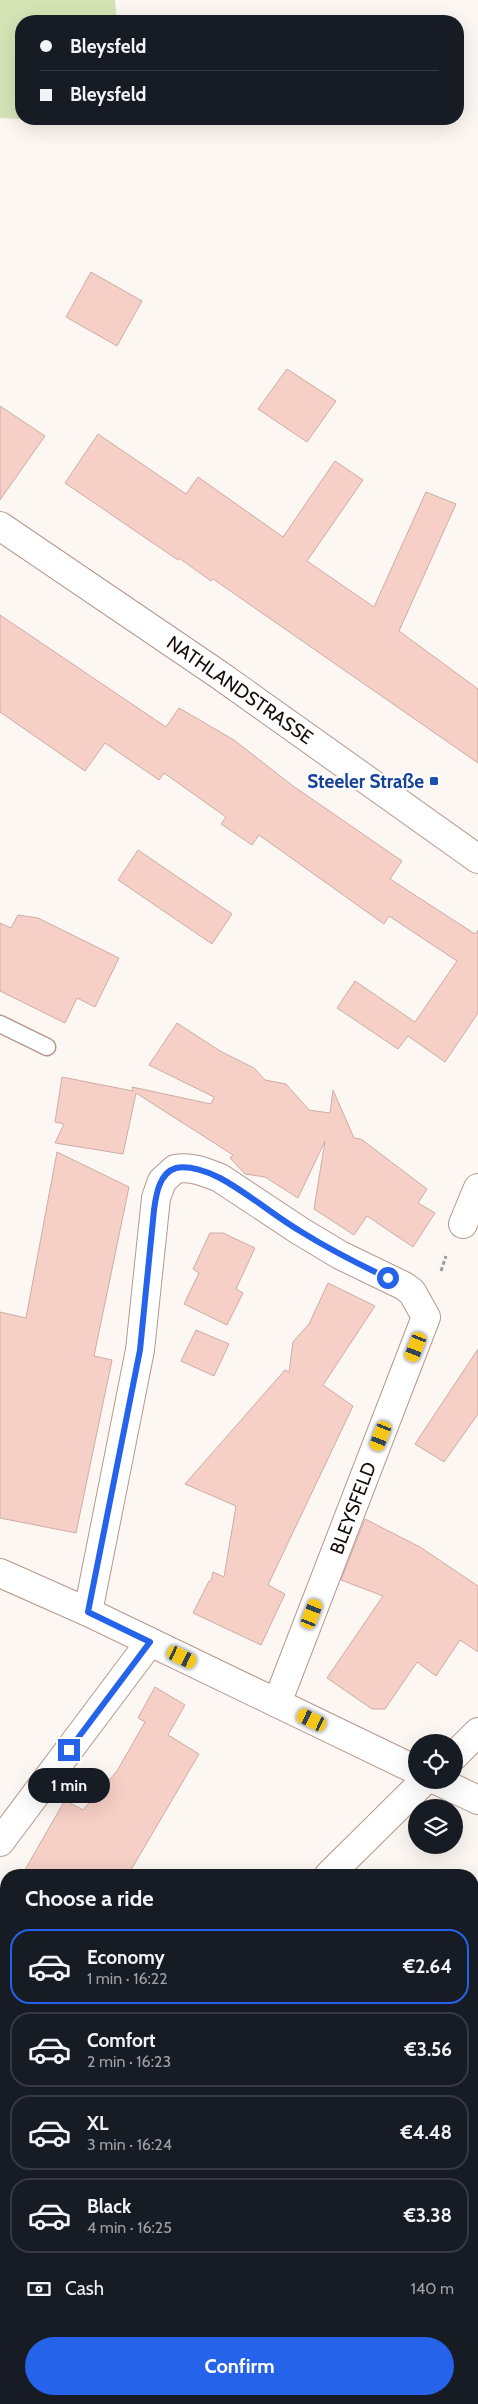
<!DOCTYPE html>
<meta charset="utf-8">
<style>
body{margin:0;font-family:Cabin,sans-serif;background:#20242c;color:#f1f3f6;height:100vh;display:flex;flex-direction:column;font-size:19px;white-space:nowrap}
*{box-sizing:border-box;margin:0}
p{font-size:16px;color:#9ea1a6}
.icon{flex:none;width:28px;height:28px;fill:none;stroke:currentColor;stroke-width:2;stroke-linecap:round;stroke-linejoin:round}
.map{position:relative;flex:1;overflow:hidden}
.panel{position:absolute;left:0px;top:1869px;width:479px;height:536px;display:flex;flex-direction:column;background:#171b24;border-radius:20px 20px 0 0;box-shadow:0 5px 20px #0002}
.panel>*{flex:none}
.banner{position:absolute;left:15px;top:15px;width:449px;height:110px;border-radius:20px;box-shadow:0 5px 20px #0002;display:grid;align-content:center;height:110px;padding:0 25px;background:#171b24}
.tools{position:absolute;left:408px;top:1734px;display:grid;gap:10px}
.tools a{display:grid;place-items:center;width:55px;height:55px;border-radius:50%;background:#171b24;box-shadow:0 5px 20px #0002;font-size:25px}
.end{position:absolute;width:22px;height:22px;margin:-11px;border:6px solid #2563eb;background:#fff;box-shadow:0 0 0 2px #fff}
.from{border-radius:50%}
.bubble{position:absolute;height:35px;border-radius:18px;background:#171b24;box-shadow:0 5px 20px #0002;font-size:16px;font-weight:700;line-height:35px;text-align:center}
.car{position:absolute;width:15px;height:30px;margin:-15px -8px;border-radius:6px;box-shadow:0 0 4px 1px #0007;background:linear-gradient(#f5c518 24%,#345 0 40%,#f5c518 0 76%,#345 0 86%,#f5c518 0)}
.banner b{display:flex;align-items:center;gap:18px;height:48px;font-size:19px}
.banner b+b{border-top:1px solid #363941}
.banner i{width:12px;height:12px;background:#f1f3f6}
ul{padding:0;list-style:none}
li{display:flex;align-items:center;gap:15px;height:75px;margin:0 10px 8px;padding:0 15px;border:2px solid #363941;border-radius:20px}
li div{flex:1}
li b{display:block;font-size:19px}
li em{font-style:normal;font-weight:700}
li.current{border-color:#2563eb}
li>.icon{width:45px;height:45px;stroke-width:1.5}
h2{padding:0 25px;font-size:22px;line-height:60px}
.pay{display:flex;align-items:center;gap:12px;height:55px;padding:0 25px;font-size:19px}
.pay p{margin-inline-start:auto}
.button{display:flex;gap:10px;margin-top:auto;padding:10px 25px}
.button a{flex:1;height:58px;border-radius:30px;background:#2563eb;color:#fff;font-size:20px;font-weight:700;line-height:58px;text-align:center}
.map>svg:first-child{display:block}
.green{fill:#d6e4b5}
.building{fill:#f6cfc6;stroke:#cdada5}
.lines{fill:none;stroke-linecap:round;stroke-linejoin:round}
.service-casing{stroke:#b5988b;stroke-width:19}
.minor-casing{stroke:#b5988b;stroke-width:30}
.tertiary-casing{stroke:#b5988b;stroke-width:30}
.path{stroke:#a29b97;stroke-width:3;stroke-dasharray:4 2.5;stroke-linecap:butt}
.service{stroke:#fff;stroke-width:16}
.minor{stroke:#fff;stroke-width:28}
.tertiary{stroke:#fff;stroke-width:28}
.route{stroke:#2563eb;stroke-width:6}
.transit-dot{fill:#1a4fb4;stroke:#fff;stroke-width:2}
.labels{text-anchor:middle;dominant-baseline:central;stroke-width:4.5;stroke-linejoin:round;paint-order:stroke}
.street-label{font-size:19px;fill:#180e09;stroke:#fff}
.transit-label{font-size:19px;font-weight:bold;fill:#164399;stroke:#fff;text-anchor:end}
</style>
<div class="map">
<svg width="478" height="2404" viewBox="0 0 478 2404">
<rect width="100%" height="100%" fill="#fdf7f4"/>
<!-- green -->
<path class="green" d="M0,0H115L117,21H21V119H125L126,124L0,118Z"/>
<!-- building -->
<g class="building">
<path d="M91,272L142,301L117,346L66,317Z"/>
<path d="M287,369L336,401L307,442L258,409Z"/>
<path d="M0,406L45,436L0,500Z"/>
<path d="M98,434L186,494L198,477L283,537L335,461L363,480L307,561L374,607L426,492L456,504L399,631L478,689V763L213,579L211,581L179,558L178,560L65,483Z"/>
<path d="M0,615L166,727L179,708L234,740L293,786L402,861L390,879L475,934L478,930V1013L445,1062L408,1036L398,1049L337,1008L355,981L415,1022L457,961L389,916L384,924L259,835L252,845L221,824L226,817L164,773L159,780L105,743L85,771L0,712Z"/>
<path d="M138,850L232,914L212,944L118,880Z"/>
<path d="M18,915L38,918L119,958L95,1007L77,998L65,1023L0,991V923L11,928Z"/>
<path d="M177,1023L220,1051L254,1068L265,1080L286,1084L309,1110L330,1113L333,1090L354,1138L361,1139L427,1189L418,1203L435,1213L413,1247L367,1216L354,1235L314,1209L325,1141L298,1198L265,1177L245,1174L230,1158L233,1155L136,1093L123,1154L55,1143L64,1124L55,1122L62,1077L133,1091L132,1087L211,1104L214,1097L149,1065Z"/>
<path d="M57,1152L129,1187L94,1356L112,1360L76,1533L0,1518V1312L26,1318Z"/>
<path d="M210,1233H223L255,1248L236,1289L243,1293L227,1325L184,1304L199,1273L193,1269Z"/>
<path d="M328,1283L375,1306L323,1385L353,1406L268,1585L285,1594L261,1645L193,1613L209,1581H211L213,1572L224,1577L236,1506L185,1484L285,1370L289,1372L293,1342L309,1324Z"/>
<path d="M196,1330L229,1344L214,1376L181,1361Z"/>
<path d="M478,1349V1414L444,1462L415,1444Z"/>
<path d="M365,1519L420,1547L478,1586V1652L460,1640L436,1676L417,1662L385,1709H372L327,1678L383,1596L341,1580Z"/>
<path d="M155,1687L185,1705L168,1735L199,1754L128,1875H22L65,1800L83,1810L117,1771L145,1722L138,1718Z"/>
</g>
<g class="lines">
<defs>
<path id="service" d="M0,1024L47,1047"/>
<g id="minor">
<path d="M463,1224L478,1188"/>
<path d="M0,1573L88,1612L416,1770"/>
<path d="M88,1612L140,1350L156,1198L162,1181L175,1169C191,1166 205,1172 220,1178L300,1231L340,1255L404,1286L412,1292L426,1317L277,1703"/>
<path d="M454,1756L478,1732"/>
<path d="M436,1780L478,1800"/>
<path d="M0,1842L150,1642"/>
<path d="M329,1875L425,1780"/>
<path d="M472,2134L478,2125"/>
<path d="M0,2265L6,2255"/>
<path d="M218,2404L220,2399"/>
</g>
<path id="tertiary" d="M0,526L218,674L478,859"/>
</defs>
<!-- service casing -->
<use href="#service" class="service-casing"/>
<!-- minor casing -->
<use href="#minor" class="minor-casing"/>
<!-- tertiary casing -->
<use href="#tertiary" class="tertiary-casing"/>
<!-- path -->
<path class="path" d="M441,1271L446,1256"/>
<!-- service -->
<use href="#service" class="service"/>
<!-- minor -->
<use href="#minor" class="minor"/>
<!-- tertiary -->
<use href="#tertiary" class="tertiary"/>
</g>
<g class="lines">
<!-- route -->
<path class="route" d="M69,1750L150,1642L88,1612L140,1350L154,1210C156,1195 159,1173 176,1168C189,1165 209,1172 220,1178C248,1193 273,1215 300,1231C329,1249 358,1264 388,1278"/>
</g>
<!-- markers -->
<rect class="transit-dot" x="429" y="776" width="10" height="10" rx="2.5"/>
<g class="labels">
<!-- street labels -->
<g class="street-label">
<text transform="translate(240 690) rotate(35)">NATHLANDSTRASSE</text>
<text transform="translate(353 1508) rotate(-69)">BLEYSFELD</text>
</g>
<!-- transit labels -->
<g class="transit-label">
<text x="424" y="781">Steeler Straße</text>
</g>
</g>
</svg>
<div class="tools">
<a><svg class="icon" aria-label="locate" viewBox="0 0 24 24"><circle cx="12" cy="12" r="6"/><path d="M12 2v4M12 18v4M2 12h4M18 12h4"/></svg></a>
<a><svg class="icon" aria-label="layers" viewBox="0 0 24 24"><path d="M12 4l9 5-9 5-9-5zM3 14l9 5 9-5"/></svg></a>
</div>
<i class="end from" style="left:388px;top:1278px"></i>
<i class="end" style="left:69px;top:1750px"></i>
<div class="bubble" style="left:28px;top:1768px;width:82px">1 min</div>
<i class="car" style="left:416px;top:1347px;rotate:201deg"></i>
<i class="car" style="left:381px;top:1436px;rotate:201deg"></i>
<i class="car" style="left:312px;top:1614px;rotate:21deg"></i>
<i class="car" style="left:182px;top:1657px;rotate:116deg"></i>
<i class="car" style="left:312px;top:1720px;rotate:296deg"></i>
<div class="banner">
<b><i class="from"></i>Bleysfeld</b>
<b><i></i>Bleysfeld</b>
</div>
<section class="panel">
<h2>Choose a ride</h2>
<ul>
<li class="current"><svg class="icon" aria-label="car" viewBox="0 0 24 24"><path d="M5 17H2v-5l4-1 3-4h7l3 4 3 1v5h-3M9 17h6M6 11h13"/><circle cx="7" cy="17" r="2"/><circle cx="17" cy="17" r="2"/></svg><div><b>Economy</b><p>1 min · 16:22</p></div><em>€2.64</em></li>
<li><svg class="icon" aria-label="car" viewBox="0 0 24 24"><path d="M5 17H2v-5l4-1 3-4h7l3 4 3 1v5h-3M9 17h6M6 11h13"/><circle cx="7" cy="17" r="2"/><circle cx="17" cy="17" r="2"/></svg><div><b>Comfort</b><p>2 min · 16:23</p></div><em>€3.56</em></li>
<li><svg class="icon" aria-label="car" viewBox="0 0 24 24"><path d="M5 17H2v-5l4-1 3-4h7l3 4 3 1v5h-3M9 17h6M6 11h13"/><circle cx="7" cy="17" r="2"/><circle cx="17" cy="17" r="2"/></svg><div><b>XL</b><p>3 min · 16:24</p></div><em>€4.48</em></li>
<li><svg class="icon" aria-label="car" viewBox="0 0 24 24"><path d="M5 17H2v-5l4-1 3-4h7l3 4 3 1v5h-3M9 17h6M6 11h13"/><circle cx="7" cy="17" r="2"/><circle cx="17" cy="17" r="2"/></svg><div><b>Black</b><p>4 min · 16:25</p></div><em>€3.38</em></li>
</ul>
<div class="pay"><svg class="icon" aria-label="cash" viewBox="0 0 24 24"><path d="M3 7h18v10H3z"/><circle cx="12" cy="12" r="2"/></svg>Cash<p>140 m</p></div>
<div class="button"><a>Confirm</a></div>
</section>
</div>
